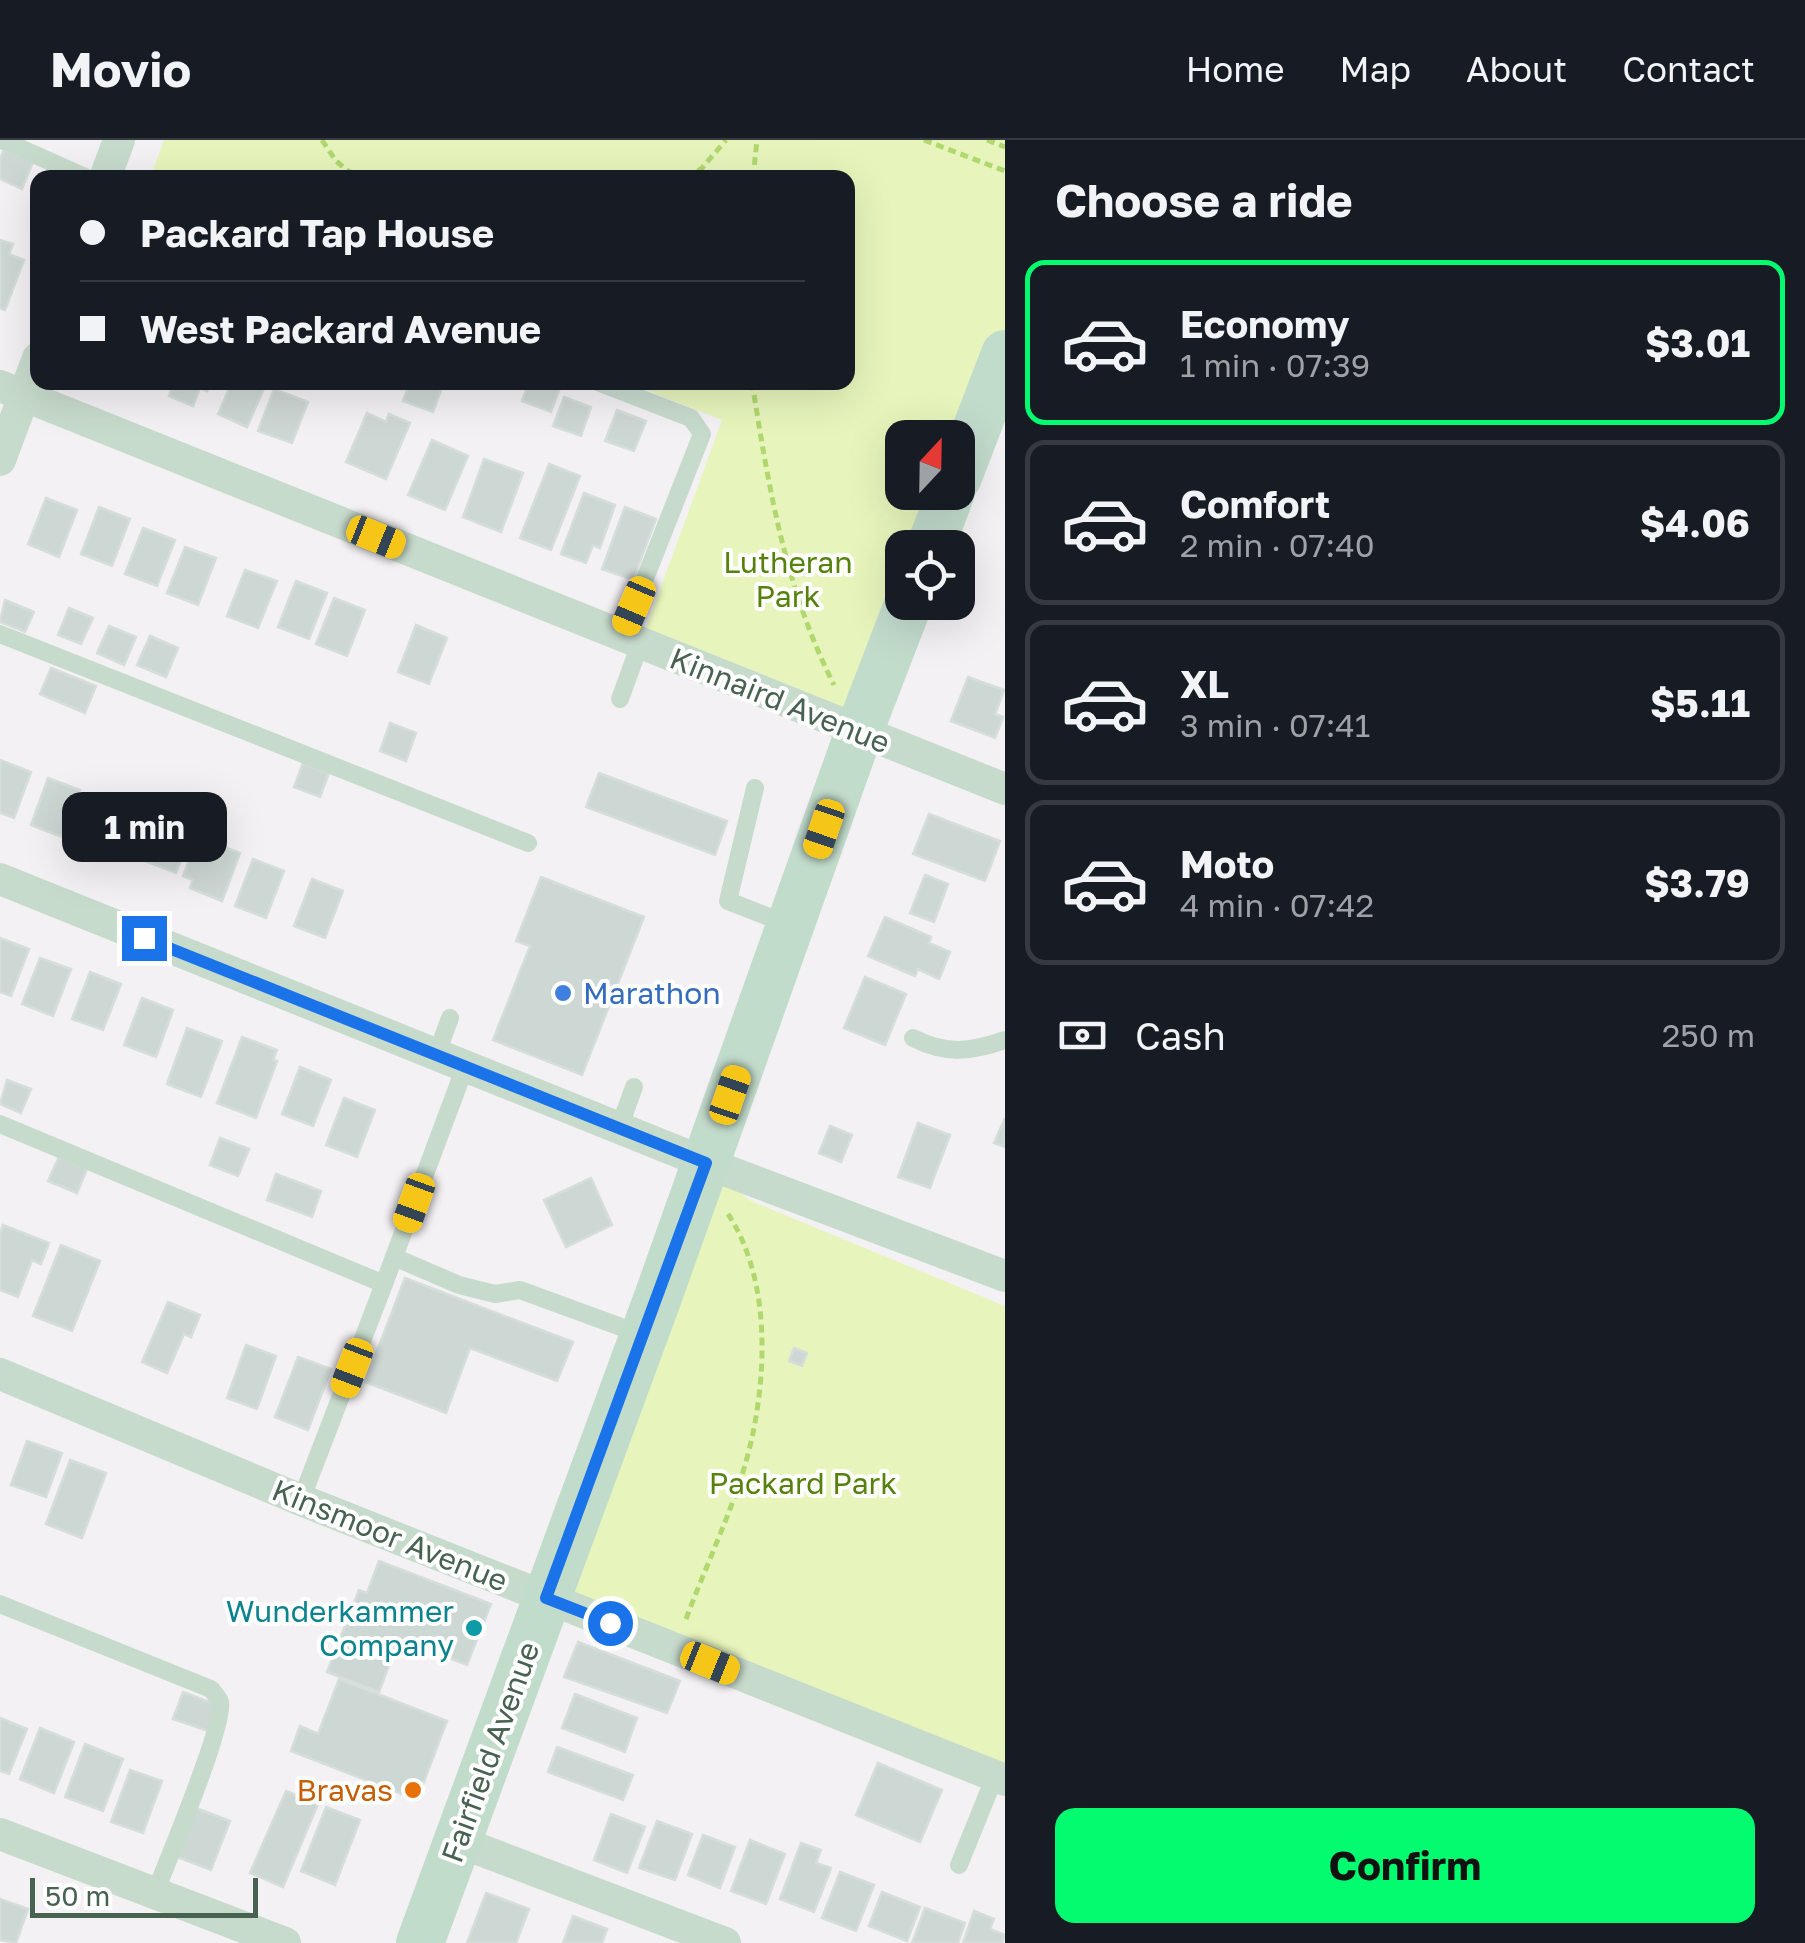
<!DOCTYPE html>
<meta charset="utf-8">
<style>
body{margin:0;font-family:"Golos Text",sans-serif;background:#242831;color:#f1f3f6;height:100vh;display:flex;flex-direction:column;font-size:38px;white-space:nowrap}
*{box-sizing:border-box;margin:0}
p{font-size:32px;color:#9ea1a6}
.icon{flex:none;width:55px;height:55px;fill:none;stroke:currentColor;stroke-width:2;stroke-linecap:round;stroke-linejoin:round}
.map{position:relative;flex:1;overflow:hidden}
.drawer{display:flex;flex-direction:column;background:#171b24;width:800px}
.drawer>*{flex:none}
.guide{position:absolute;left:30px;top:30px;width:825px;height:220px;border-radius:20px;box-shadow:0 10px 40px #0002;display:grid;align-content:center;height:220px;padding:0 50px;background:#171b24}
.needle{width:65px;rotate:22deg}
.tools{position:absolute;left:885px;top:280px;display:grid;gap:20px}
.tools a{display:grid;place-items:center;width:90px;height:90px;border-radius:20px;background:#171b24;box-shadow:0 10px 40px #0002;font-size:50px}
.scale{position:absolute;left:30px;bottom:25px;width:228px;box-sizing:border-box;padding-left:10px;border:5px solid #476250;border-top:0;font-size:28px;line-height:35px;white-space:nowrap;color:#476250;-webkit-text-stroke:8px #fff;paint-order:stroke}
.end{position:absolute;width:45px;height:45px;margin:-22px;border:12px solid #1a73e8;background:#fff;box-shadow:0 0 0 5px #fff}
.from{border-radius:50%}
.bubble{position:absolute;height:70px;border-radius:20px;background:#171b24;box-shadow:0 10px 40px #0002;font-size:32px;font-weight:700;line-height:70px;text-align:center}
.car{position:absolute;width:30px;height:60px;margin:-30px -15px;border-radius:12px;box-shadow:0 0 8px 2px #0007;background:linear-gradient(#f5c518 24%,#345 0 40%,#f5c518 0 76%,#345 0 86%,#f5c518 0)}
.guide b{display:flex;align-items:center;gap:35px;height:95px;font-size:38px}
.guide b+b{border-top:2px solid #363941}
.guide i{width:25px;height:25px;background:#f1f3f6}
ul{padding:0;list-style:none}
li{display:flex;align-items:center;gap:30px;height:165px;margin:0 20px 15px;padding:0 30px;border:5px solid #363941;border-radius:20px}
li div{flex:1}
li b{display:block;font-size:38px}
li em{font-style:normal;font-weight:700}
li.on{border-color:#03fc6f}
li>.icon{width:90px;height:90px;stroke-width:1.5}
h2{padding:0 50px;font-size:45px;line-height:120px}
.pay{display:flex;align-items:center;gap:25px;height:110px;padding:0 50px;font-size:38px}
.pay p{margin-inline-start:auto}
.primary-button{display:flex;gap:20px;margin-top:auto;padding:20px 50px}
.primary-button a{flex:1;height:115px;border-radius:20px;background:#03fc6f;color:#111;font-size:40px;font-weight:700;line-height:115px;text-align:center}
header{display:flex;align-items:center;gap:60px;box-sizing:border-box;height:140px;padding:0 50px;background:#171b24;border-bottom:2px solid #363941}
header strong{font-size:48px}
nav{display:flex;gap:55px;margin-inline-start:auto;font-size:35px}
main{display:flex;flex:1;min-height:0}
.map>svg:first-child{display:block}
.green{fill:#e7f5bc}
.building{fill:#cdd7d3;stroke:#d5deda;stroke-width:2.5}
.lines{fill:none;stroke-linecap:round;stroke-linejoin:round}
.path{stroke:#b1d86f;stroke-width:5;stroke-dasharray:8 5;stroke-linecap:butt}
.lane{stroke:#c7dbcd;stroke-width:18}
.street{stroke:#c7dbcd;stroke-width:32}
.secondary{stroke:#c2dccc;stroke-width:48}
.route{stroke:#1a73e8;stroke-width:12}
.shop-dot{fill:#3f7fe0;stroke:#fff;stroke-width:4}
.culture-dot{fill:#0f9aa8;stroke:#fff;stroke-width:4}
.food-dot{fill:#e8710a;stroke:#fff;stroke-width:4}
.labels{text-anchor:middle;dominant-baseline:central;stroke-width:8;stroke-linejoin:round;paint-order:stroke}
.park-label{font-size:30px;fill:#56820c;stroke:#fff}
.street-label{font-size:30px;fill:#476250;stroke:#fff}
.shop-label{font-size:30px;fill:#366cbe;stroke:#fff;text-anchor:start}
.culture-label{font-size:30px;fill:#0d838f;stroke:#fff;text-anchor:end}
.food-label{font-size:30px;fill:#c56008;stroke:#fff;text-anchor:end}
</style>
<header>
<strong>Movio</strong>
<nav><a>Home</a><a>Map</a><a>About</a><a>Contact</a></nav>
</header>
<main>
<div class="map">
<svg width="1005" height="1803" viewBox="0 0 1005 1803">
<rect width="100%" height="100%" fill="#f4f1f4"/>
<!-- green -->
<g class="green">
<path d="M164,0H1005V214L958,298H902V352L951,353L930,407L902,408V462L859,592L640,504L722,280L629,243L848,242V38H150Z"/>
<path d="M706,1023L749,1060L1005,1166V1640L545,1458Z"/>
</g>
<!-- building -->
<g class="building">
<path d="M4,10L33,22L22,49L0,39V19Z"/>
<path d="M0,100L13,104L9,114L24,120L5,170L0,168Z"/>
<path d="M174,242H211L207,251L200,248L193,266L169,256Z"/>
<path d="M232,242L266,244L247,287L218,274Z"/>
<path d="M410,242H444L433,272L403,261Z"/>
<path d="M529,242L562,243L551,272L522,261Z"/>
<path d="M274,249L308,262L292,303L258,291Z"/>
<path d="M564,257L591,267L581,296L553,286Z"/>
<path d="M617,270L646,281L634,311L605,301Z"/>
<path d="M367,273L386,282L389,274L410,283L386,339L346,322Z"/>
<path d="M432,300L468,316L445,370L408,355Z"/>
<path d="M484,319L523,333L501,392L463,377Z"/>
<path d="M549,324L580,336L551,410L520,398Z"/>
<path d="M584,353L615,365L600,408L593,405L586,423L561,414Z"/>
<path d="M46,358L77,370L59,417L28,404Z"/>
<path d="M99,367L130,379L112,426L81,414Z"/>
<path d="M625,367L656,379L633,440L602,429Z"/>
<path d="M143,388L175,400L157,446L125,434Z"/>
<path d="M185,407L216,418L198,465L167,453Z"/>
<path d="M245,430L277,441L258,488L227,476Z"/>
<path d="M296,441L327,453L309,499L278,487Z"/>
<path d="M334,458L365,470L347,516L316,504Z"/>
<path d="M5,460L34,472L25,492L0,482Z"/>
<path d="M69,468L93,478L81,504L58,495Z"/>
<path d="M416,485L447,498L429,544L398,532Z"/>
<path d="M109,486L136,497L124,525L97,513Z"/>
<path d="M150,496L178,508L166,537L137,525Z"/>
<path d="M51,528L96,546L85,573L40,554Z"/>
<path d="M968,537L1004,550L995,574L1003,577L995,598L951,581Z"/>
<path d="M390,583L416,593L406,621L380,611Z"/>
<path d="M0,620L31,632L14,678L0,673Z"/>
<path d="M303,623L329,633L320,657L294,647Z"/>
<path d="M599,633L727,681L715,715L586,667Z"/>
<path d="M48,638L80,650L62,697L31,685Z"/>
<path d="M113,654L144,666L126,713L95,701Z"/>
<path d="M929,674L1000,701L985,741L913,714Z"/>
<path d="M163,675L194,687L176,733L145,721Z"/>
<path d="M198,697L240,713L222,761L190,748L193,740L183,736Z"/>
<path d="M253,719L284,731L266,778L235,766Z"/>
<path d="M925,735L948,744L934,782L910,773Z"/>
<path d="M541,737L644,777L582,935L493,900L530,806L516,801Z"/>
<path d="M312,739L343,751L325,798L294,786Z"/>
<path d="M885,777L931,797L929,803L950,812L939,839L918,829L915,836L868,816Z"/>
<path d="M0,798L29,809L11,856L0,852Z"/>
<path d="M40,818L71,829L53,876L22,864Z"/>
<path d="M90,832L121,844L103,890L72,879Z"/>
<path d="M865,837L906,854L885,905L844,888Z"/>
<path d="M142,858L173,870L156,917L124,905Z"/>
<path d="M187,888L222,901L201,957L167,944Z"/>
<path d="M242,897L277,910L273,920L277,921L256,978L217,963Z"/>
<path d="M300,927L331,940L313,986L282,974Z"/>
<path d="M7,940L31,949L21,973L0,964Z"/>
<path d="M344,958L375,970L357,1017L326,1005Z"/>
<path d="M1005,978V1007L994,1003Z"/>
<path d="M918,983L950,995L930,1048L898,1037Z"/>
<path d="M830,986L852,995L841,1022L819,1013Z"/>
<path d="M220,998L249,1009L238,1036L210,1025Z"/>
<path d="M59,1017L87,1029L77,1053L48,1041Z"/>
<path d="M276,1034L321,1051L312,1077L267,1060Z"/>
<path d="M591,1038L612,1085L566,1107L544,1060Z"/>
<path d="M3,1085L49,1103L41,1124L32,1120L18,1157L0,1150V1094Z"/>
<path d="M61,1105L100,1121L72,1191L33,1176Z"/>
<path d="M405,1138L573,1202L557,1241L470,1208L446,1273L365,1242Z"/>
<path d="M168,1162L200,1175L191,1197L184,1194L167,1233L142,1222Z"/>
<path d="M246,1205L276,1216L257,1269L227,1258Z"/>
<path d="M794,1208L807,1213L802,1226L789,1221Z"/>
<path d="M298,1217L331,1229L308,1290L275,1277Z"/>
<path d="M27,1301L62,1313L46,1357L11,1345Z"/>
<path d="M70,1320L106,1333L82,1398L46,1384Z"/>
<path d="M379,1421L491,1464L467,1525L399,1499L379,1552L327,1532L359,1450L367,1453Z"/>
<path d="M578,1502L680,1541L667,1573L564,1537Z"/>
<path d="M339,1539L447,1581L417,1660L291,1611L300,1586L318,1594Z"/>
<path d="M183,1552L217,1565L208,1591L173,1579Z"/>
<path d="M575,1554L637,1578L625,1612L562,1588Z"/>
<path d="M0,1578L27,1589L9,1634L0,1631Z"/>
<path d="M40,1588L74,1602L54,1653L20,1639Z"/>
<path d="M85,1604L123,1619L103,1671L65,1657Z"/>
<path d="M557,1607L633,1635L623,1660L548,1632Z"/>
<path d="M878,1623L942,1650L920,1702L856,1675Z"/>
<path d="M130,1630L162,1641L143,1693L111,1682Z"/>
<path d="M286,1651L318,1664L283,1747L250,1733Z"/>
<path d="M326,1667L360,1680L335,1745L301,1731Z"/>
<path d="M196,1668L230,1681L211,1730L177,1717Z"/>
<path d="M611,1674L645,1687L627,1733L594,1720Z"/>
<path d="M657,1681L692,1694L675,1740L639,1728Z"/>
<path d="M703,1695L735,1707L720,1748L688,1735Z"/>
<path d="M750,1700L785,1714L766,1764L731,1751Z"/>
<path d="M801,1703L821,1710L816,1723L831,1728L814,1772L780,1759Z"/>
<path d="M840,1732L874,1745L856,1791L822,1778Z"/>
<path d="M882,1752L920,1767L907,1801L869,1786Z"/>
<path d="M486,1753L529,1769L516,1803H467Z"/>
<path d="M0,1759L28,1769L16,1803L0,1800Z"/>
<path d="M925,1768L965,1783L958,1803H912Z"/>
<path d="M974,1771L994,1779L990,1789L1005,1795L1002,1803H963Z"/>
<path d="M573,1776L607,1789L602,1803H563Z"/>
</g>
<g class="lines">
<!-- path -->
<g class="path">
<path d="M322,0L336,21L357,38"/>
<path d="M924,0L1005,31"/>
<path d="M987,0L1005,7"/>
<path d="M687,38L702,28L726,0"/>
<path d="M753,38L757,0"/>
<path d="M752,242C769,349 785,448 834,545"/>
<path d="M686,1479C704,1431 726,1384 742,1335C767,1256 775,1145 728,1074"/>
</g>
<!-- lane -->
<g class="lane">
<path d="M2,0L87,38"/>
<path d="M598,242L691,278L702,294L622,497"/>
<path d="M0,494L528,703"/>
<path d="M620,559L640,504"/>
<path d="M755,648L728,761L787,784"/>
<path d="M913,898C947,915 970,912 1005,900"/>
<path d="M436,916L450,878"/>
<path d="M0,984L384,1144L394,1117L459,1145L495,1154L520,1150L643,1195"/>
<path d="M619,988L634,947"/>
<path d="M394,1117L465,927"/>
<path d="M301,1360L384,1144"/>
<path d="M0,1464L211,1549C214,1553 219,1558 220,1562C226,1582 166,1725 155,1753"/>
<path d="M959,1725L995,1636"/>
</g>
<!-- street -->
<g class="street">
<path d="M105,38L119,0"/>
<path d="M0,246L1005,649"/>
<path d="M0,320L38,218"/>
<path d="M0,739L706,1023L1005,1136"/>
<path d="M0,1234L301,1360L1005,1640"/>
<path d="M0,1694L285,1803"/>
<path d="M457,1701L725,1803"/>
</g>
<!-- secondary -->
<g class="secondary">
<path d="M958,337L1005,214"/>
<path d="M930,408L951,352"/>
<path d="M420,1803L658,1157L859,592L909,462"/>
</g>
</g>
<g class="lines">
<!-- route -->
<path class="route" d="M144,798L706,1023L546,1458L610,1483"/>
</g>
<!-- markers -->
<circle class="shop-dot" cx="563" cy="853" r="10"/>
<circle class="culture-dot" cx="474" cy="1488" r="10"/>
<circle class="food-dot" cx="413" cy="1650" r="10"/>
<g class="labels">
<!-- park labels -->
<g class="park-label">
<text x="788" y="422">Lutheran<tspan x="788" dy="34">Park</tspan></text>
<text x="803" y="1343">Packard Park</text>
</g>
<!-- street labels -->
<g class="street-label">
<text transform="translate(780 560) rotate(22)">Kinnaird Avenue</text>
<text transform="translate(390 1395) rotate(22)">Kinsmoor Avenue</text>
<text transform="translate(490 1612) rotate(-70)">Fairfield Avenue</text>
</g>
<!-- shop labels -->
<g class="shop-label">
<text x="583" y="853">Marathon</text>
</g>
<!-- culture labels -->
<g class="culture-label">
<text x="454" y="1471">Wunderkammer<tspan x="454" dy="34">Company</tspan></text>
</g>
<!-- food labels -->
<g class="food-label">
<text x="393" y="1650">Bravas</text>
</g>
</g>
</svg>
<div class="tools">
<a><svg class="needle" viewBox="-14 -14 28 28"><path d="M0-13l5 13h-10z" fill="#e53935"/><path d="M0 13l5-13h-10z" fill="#9ea1a6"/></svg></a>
<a><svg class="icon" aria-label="locate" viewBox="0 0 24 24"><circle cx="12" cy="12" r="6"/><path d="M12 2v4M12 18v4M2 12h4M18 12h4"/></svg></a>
</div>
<div class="scale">50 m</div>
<i class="end from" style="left:610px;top:1483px"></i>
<i class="end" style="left:144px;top:798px"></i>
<div class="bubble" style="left:62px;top:652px;width:165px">1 min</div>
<i class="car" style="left:376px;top:397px;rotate:112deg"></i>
<i class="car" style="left:634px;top:466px;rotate:203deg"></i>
<i class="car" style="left:824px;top:689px;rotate:199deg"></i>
<i class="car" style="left:730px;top:955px;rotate:19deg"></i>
<i class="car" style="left:414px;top:1063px;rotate:200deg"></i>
<i class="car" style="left:352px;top:1228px;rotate:201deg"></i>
<i class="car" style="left:710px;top:1523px;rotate:112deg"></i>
<div class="guide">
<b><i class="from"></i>Packard Tap House</b>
<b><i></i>West Packard Avenue</b>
</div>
</div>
<section class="drawer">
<h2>Choose a ride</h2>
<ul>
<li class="on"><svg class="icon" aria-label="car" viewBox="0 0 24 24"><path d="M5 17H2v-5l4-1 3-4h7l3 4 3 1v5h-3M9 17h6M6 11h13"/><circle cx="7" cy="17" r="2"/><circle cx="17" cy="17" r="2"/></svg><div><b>Economy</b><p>1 min · 07:39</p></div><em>$3.01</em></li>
<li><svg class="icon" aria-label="car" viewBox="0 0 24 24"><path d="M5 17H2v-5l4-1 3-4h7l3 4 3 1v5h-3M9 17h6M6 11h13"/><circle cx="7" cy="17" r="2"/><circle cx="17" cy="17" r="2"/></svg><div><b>Comfort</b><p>2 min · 07:40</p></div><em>$4.06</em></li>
<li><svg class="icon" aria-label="car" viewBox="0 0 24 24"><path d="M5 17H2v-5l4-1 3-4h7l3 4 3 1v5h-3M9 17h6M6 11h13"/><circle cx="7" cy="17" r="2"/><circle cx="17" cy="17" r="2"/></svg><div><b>XL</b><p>3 min · 07:41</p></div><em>$5.11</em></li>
<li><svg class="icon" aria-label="car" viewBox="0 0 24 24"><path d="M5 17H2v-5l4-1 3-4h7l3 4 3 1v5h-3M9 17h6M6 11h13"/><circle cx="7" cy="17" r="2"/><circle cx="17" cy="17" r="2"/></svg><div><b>Moto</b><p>4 min · 07:42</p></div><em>$3.79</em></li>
</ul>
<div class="pay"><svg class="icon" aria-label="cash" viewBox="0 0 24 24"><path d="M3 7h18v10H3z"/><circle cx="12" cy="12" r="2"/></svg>Cash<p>250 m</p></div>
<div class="primary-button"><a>Confirm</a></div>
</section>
</main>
